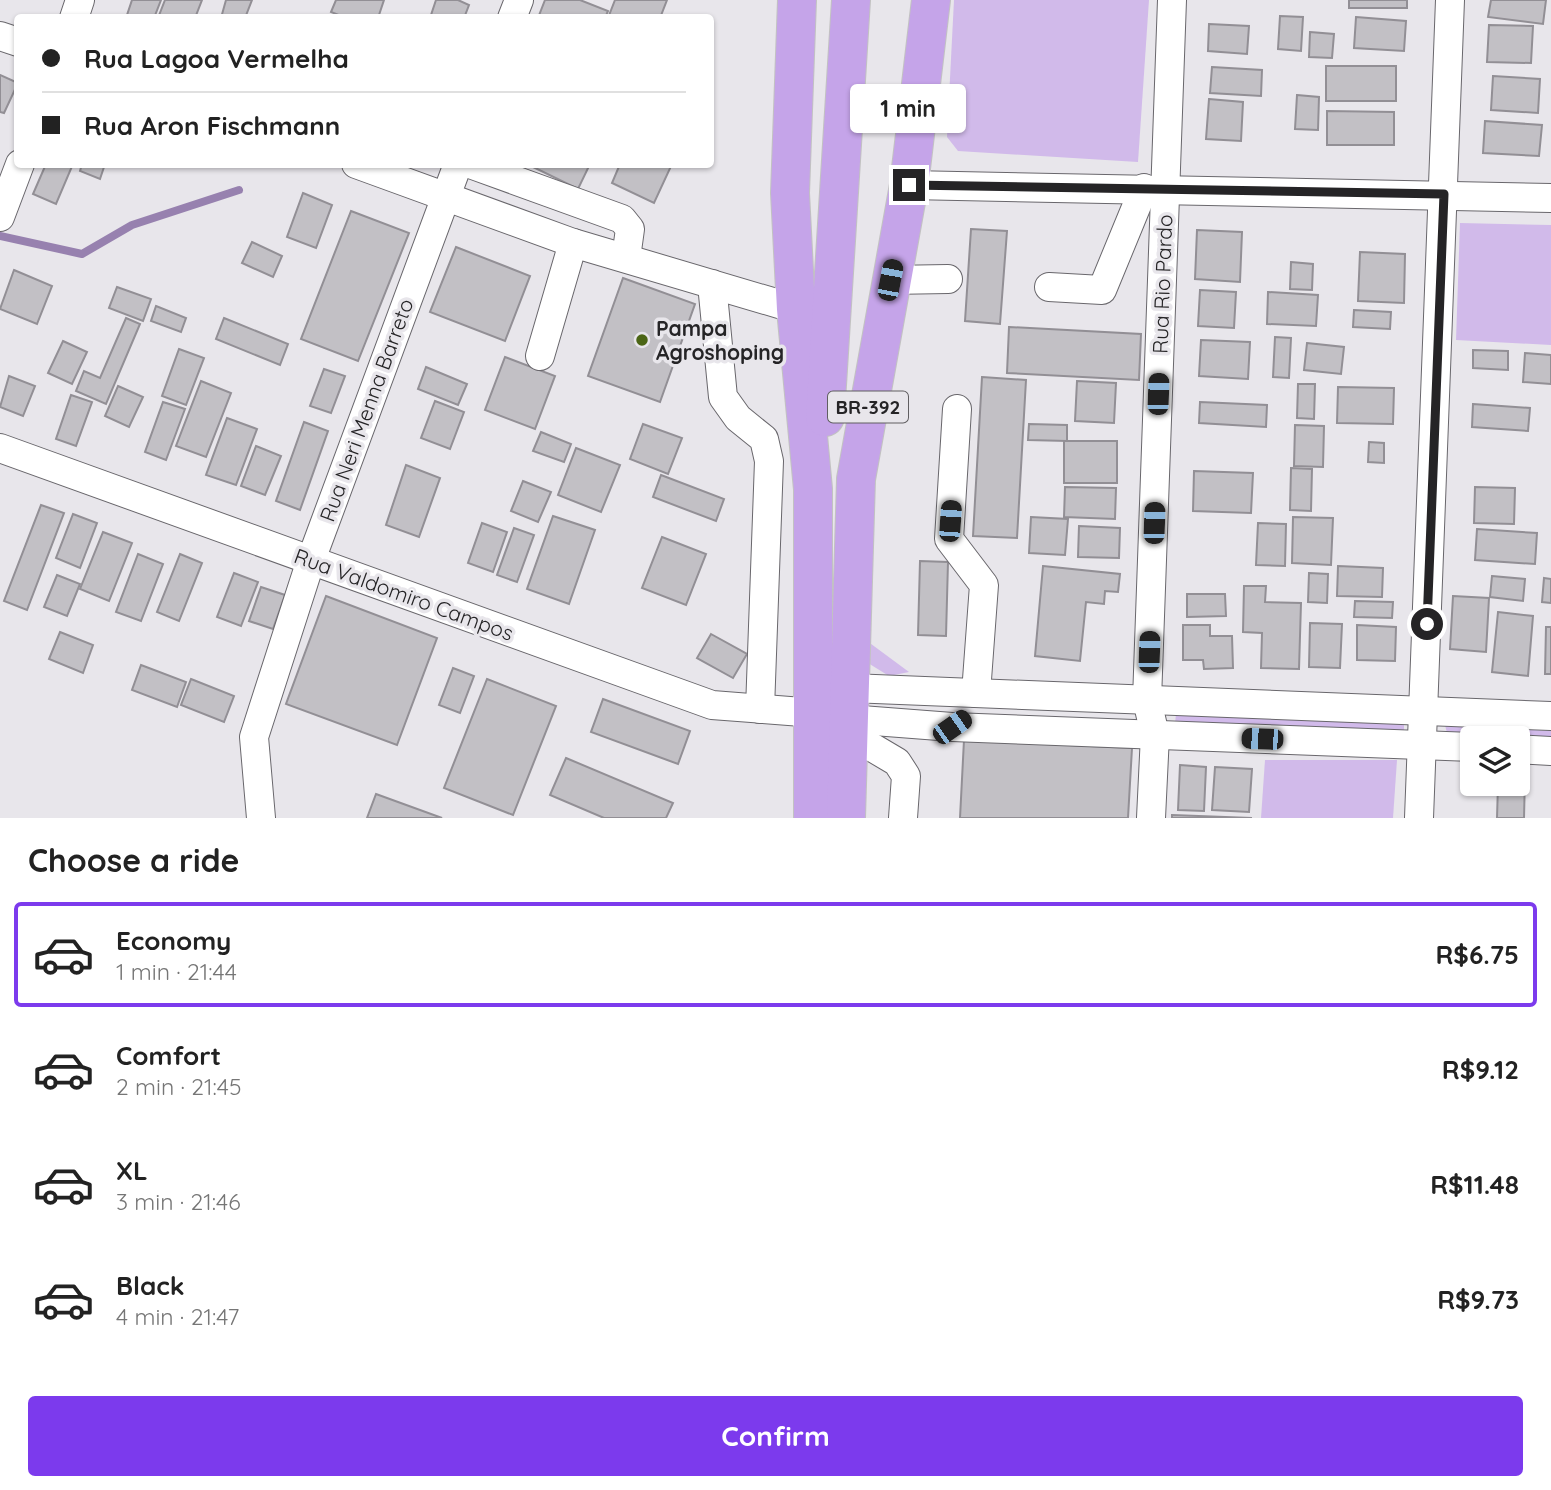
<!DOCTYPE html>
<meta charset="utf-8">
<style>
body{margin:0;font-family:Quicksand,sans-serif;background:#f6f6f6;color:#222;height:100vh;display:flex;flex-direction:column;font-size:26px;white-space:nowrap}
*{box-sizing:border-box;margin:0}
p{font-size:23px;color:#767676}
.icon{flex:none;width:38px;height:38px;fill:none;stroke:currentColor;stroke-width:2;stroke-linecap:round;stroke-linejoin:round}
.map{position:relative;height:818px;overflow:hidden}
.side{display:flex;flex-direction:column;background:#fff;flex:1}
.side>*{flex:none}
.hud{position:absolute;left:14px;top:14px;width:700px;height:154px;border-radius:7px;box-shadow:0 2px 5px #0004;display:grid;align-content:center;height:154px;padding:0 28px;background:#fff}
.tools{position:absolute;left:1460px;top:726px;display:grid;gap:14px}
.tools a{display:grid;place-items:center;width:70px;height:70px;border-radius:7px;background:#fff;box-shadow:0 2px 5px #0004;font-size:35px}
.end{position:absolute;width:32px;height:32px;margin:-16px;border:9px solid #252426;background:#fff;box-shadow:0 0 0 4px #fff}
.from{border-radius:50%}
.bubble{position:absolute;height:49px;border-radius:7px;background:#fff;box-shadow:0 2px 5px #0004;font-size:23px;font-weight:700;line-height:49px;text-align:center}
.car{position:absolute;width:21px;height:42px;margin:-21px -10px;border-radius:9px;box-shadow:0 0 5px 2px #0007;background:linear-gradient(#222 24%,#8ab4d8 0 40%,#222 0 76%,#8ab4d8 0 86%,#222 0)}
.hud b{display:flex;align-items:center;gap:24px;height:66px;font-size:26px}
.hud b+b{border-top:2px solid #e0e0e0}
.hud i{width:18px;height:18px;background:#222}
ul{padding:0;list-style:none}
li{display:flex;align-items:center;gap:21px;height:105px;margin:0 14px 10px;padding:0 14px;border:4px solid transparent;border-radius:7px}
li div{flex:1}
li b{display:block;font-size:26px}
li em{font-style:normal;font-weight:700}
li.active{border-color:#7c3aed}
li>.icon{width:63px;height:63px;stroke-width:1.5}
h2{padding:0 28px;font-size:32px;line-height:84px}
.primary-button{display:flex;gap:14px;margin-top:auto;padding:14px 28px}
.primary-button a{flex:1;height:80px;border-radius:7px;background:#7c3aed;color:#fff;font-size:28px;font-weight:700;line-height:80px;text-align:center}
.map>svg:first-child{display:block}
.green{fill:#d1baea}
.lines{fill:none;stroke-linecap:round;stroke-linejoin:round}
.stream{stroke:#9781af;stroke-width:8}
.building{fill:#c2c0c5;stroke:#928f95;stroke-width:2}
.minor-casing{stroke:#69676c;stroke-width:30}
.highway-casing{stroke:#c2c2c2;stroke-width:40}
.minor{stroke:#fff;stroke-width:28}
.highway{stroke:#c5a4e9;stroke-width:38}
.route{stroke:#252426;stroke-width:9}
.poi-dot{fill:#4b6515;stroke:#e8e6eb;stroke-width:2.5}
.labels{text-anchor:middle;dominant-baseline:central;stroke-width:7;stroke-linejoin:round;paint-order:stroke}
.shield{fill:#e8e6eb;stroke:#605e61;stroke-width:2}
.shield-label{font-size:19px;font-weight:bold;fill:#252426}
.street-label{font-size:21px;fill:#252426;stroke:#e8e6eb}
.poi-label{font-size:21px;font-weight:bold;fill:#252426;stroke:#e8e6eb;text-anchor:start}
</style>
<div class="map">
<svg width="1551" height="818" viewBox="0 0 1551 818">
<rect width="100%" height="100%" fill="#e8e6eb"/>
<!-- green -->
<g class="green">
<path d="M954,0H1149L1138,162L958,151L947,137Z"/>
<path d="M1460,223L1551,225V345L1456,340Z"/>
<path d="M863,638L909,672L889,676L868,663Z"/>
<path d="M1176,713L1404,723V733L1175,725Z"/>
<path d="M1445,725L1551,731V737L1447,733Z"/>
<path d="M1265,760H1397L1393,818H1261Z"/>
</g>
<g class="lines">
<!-- stream -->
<path class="stream" d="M0,236L82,254L132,225L239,190"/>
</g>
<!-- building -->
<g class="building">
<path d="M132,0H161L154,18H126Z"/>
<path d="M165,0H202L195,18H158Z"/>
<path d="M226,0H252L245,18H221Z"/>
<path d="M336,0H384L378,18H346L331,12Z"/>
<path d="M436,0H458L469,5L464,18H430Z"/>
<path d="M545,0H580L608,11L605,18H538Z"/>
<path d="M615,0H667L660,18H608Z"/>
<rect x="1349" y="0" width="58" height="8"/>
<path d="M1491,0H1546L1543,24L1488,17Z"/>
<path d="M1280,16L1303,17L1301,51L1278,49Z"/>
<path d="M1356,17L1406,21L1404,51L1354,48Z"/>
<path d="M1209,24L1249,26L1247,54L1208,51Z"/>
<path d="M1489,25L1533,26L1531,63L1487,62Z"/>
<path d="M1310,32L1334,34L1332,58L1309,57Z"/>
<rect x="1326" y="66" width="70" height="35"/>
<path d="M1212,67L1262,70L1261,96L1210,93Z"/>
<path d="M0,75L18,83L4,113L0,112Z"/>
<path d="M1493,76L1540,79L1538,113L1491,110Z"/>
<path d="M1297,95L1319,97L1318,130L1295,129Z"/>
<path d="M1209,99L1243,102L1241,141L1206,139Z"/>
<path d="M1327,111L1394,112V145H1327Z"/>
<path d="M1485,121L1542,125L1539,156L1483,153Z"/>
<path d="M46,164H73L56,204L33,194Z"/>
<path d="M82,164H105L100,179L80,171Z"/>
<path d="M527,164H590L578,189Z"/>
<path d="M620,164H672L654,203L612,183Z"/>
<path d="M303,193L332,205L316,248L287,237Z"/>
<path d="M351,211L409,233L358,361L301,339Z"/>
<path d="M971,229L1007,231L1000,324L965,321Z"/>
<path d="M1197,230L1242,232L1240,282L1195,279Z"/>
<path d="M252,242L282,256L273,277L242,263Z"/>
<path d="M456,247L530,276L505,341L430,312Z"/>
<path d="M1360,252L1405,254L1404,303L1358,301Z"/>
<path d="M1291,262L1313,264L1312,290L1290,289Z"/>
<path d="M14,270L52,286L37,324L0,309Z"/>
<path d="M623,278L695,304L660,402L588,376Z"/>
<path d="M117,287L151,299L143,321L109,308Z"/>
<path d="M1200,290L1236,292L1234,328L1198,326Z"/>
<path d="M1268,292L1318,295L1316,326L1267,324Z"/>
<path d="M156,306L186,318L181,332L151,321Z"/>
<path d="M1354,310L1391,312L1390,329L1353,327Z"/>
<path d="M126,318L140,324L106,404L76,391L84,371L100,378Z"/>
<path d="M224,318L288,344L280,365L216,339Z"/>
<path d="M1009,327L1141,334L1139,380L1007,373Z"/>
<path d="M1275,337L1291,338L1289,378L1273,377Z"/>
<path d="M1201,340L1250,342L1248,379L1199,376Z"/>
<path d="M63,341L87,352L72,384L48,373Z"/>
<path d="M1307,343L1344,347L1341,374L1304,370Z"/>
<path d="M179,349L204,358L186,405L162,396Z"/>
<path d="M1473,350L1508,351V370L1473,368Z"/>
<path d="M1525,353L1551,355V384L1523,382Z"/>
<path d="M505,357L555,376L535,429L485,410Z"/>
<path d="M426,367L467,384L458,405L418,389Z"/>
<path d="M324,369L345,376L331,413L310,406Z"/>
<path d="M9,376L35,386L23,416L0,407Z"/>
<path d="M982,377L1026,380L1017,538L973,536Z"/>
<path d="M201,381L231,393L206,457L176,446Z"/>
<path d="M1077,381L1116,383L1114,423L1075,421Z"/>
<path d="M1298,384H1315L1314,419L1297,418Z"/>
<path d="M118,386L143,397L129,427L105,416Z"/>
<path d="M1338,387L1394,388L1393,424L1337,423Z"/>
<path d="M71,395L92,402L76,446L56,439Z"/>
<path d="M435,401L464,412L450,449L421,438Z"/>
<path d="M163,402L185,409L166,460L145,452Z"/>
<path d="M1200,402L1267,405L1266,427L1199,423Z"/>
<path d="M1473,404L1530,408L1528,431L1472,427Z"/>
<path d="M227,418L257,429L236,485L206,475Z"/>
<path d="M304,422L328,431L300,510L276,501Z"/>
<path d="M643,424L682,438L668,474L630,459Z"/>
<path d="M1029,424L1067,425V441L1028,440Z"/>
<path d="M1295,425L1324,426L1323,467L1294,466Z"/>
<path d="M541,432L571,444L564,462L533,451Z"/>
<rect x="1064" y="441" width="53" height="42"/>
<path d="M1369,442L1384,443V463L1368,462Z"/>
<path d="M256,446L281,456L265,495L241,486Z"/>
<path d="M576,448L620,465L601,512L558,495Z"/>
<path d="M406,465L440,478L419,537L386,525Z"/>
<path d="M1291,468L1312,469L1311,511L1290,510Z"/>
<path d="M1194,471L1253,473L1251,513L1193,511Z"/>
<path d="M661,475L724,499L716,521L653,497Z"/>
<path d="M523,481L551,492L538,522L511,511Z"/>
<path d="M1065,487L1116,488L1115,519L1064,517Z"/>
<path d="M1475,487L1515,488L1514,524L1474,523Z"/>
<path d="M41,505L64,513L27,610L4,601Z"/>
<path d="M73,514L97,523L80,568L56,558Z"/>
<path d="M553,516L595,530L569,604L527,589Z"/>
<path d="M1031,517L1068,519L1065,555L1029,553Z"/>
<path d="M1293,517L1333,518L1331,565L1292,563Z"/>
<path d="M482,523L507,532L493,572L468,563Z"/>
<path d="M1258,523L1286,524L1285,566L1256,565Z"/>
<path d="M1079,526L1120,528L1119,558L1078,557Z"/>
<path d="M514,528L534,535L517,582L497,575Z"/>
<path d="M1477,529L1537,533L1535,564L1475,560Z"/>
<path d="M103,532L132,543L109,601L80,589Z"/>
<path d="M662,537L706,554L686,605L642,588Z"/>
<path d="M138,554L163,564L141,621L116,612Z"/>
<path d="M180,554L202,563L179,621L157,612Z"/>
<path d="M920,561L948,562L946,636L918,635Z"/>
<path d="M1043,566L1120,574L1118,592L1105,591L1104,604L1086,602L1080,661L1035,656Z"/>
<path d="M1338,566L1383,568L1382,597L1337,596Z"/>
<path d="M234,573L258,582L241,626L217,617Z"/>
<path d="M1309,573L1328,574L1327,603L1308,602Z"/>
<path d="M57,575L80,584L67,616L44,607Z"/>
<path d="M1492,576L1525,579L1523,601L1490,597Z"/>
<path d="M1544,578L1551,579V603L1542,602Z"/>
<path d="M1244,586H1266L1265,602L1301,603L1299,669L1261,668L1262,633L1243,632Z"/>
<path d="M261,587L285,595L273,629L249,621Z"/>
<path d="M1187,594H1225L1226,616L1187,617Z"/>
<path d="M326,596L437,638L397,745L286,704Z"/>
<path d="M1453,596L1489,598L1486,652L1450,649Z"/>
<path d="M1355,601L1393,602L1392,618L1354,617Z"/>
<path d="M1498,612L1533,616L1528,676L1492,672Z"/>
<path d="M1310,623L1342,624L1340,668L1309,667Z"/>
<path d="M1183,625H1210V636H1232L1233,668L1204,669L1203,660H1183Z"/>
<path d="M1357,625L1396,627L1395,661L1357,660Z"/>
<path d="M1546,627H1551V674H1545Z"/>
<path d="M60,632L93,645L83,673L49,659Z"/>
<path d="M711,634L747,654L733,678L697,658Z"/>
<path d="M141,665L186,682L177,707L132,690Z"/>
<path d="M453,668L474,676L460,713L439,705Z"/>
<path d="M191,679L234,696L224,722L181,705Z"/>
<path d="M487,679L556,706L513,815L444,788Z"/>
<path d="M603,699L690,731L678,764L591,732Z"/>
<path d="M964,740L1132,748L1128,818H960Z"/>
<path d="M566,758L673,803L666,818H604L550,795Z"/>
<path d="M1180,765L1206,767L1204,811L1178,810Z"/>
<path d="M1215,767L1252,769L1249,812L1212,810Z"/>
<path d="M1517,776H1525L1524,818H1497L1498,784H1517Z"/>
<path d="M376,794L442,818H367Z"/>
<path d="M1172,815L1252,818H1172Z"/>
</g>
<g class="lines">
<defs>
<g id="minor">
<path d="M74,18L80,0"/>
<path d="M512,18L519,0"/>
<path d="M0,36L18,42"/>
<path d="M356,164L573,243L796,309"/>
<path d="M470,164L622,219L630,229L626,258"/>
<path d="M909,185L1551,198"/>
<path d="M0,217L20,164"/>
<path d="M889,280L948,279"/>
<path d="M712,284L723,397L738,418L764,439L769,461L760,709"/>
<path d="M1049,287L1102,290L1144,188"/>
<path d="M540,356L573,243"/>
<path d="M957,409L949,539L984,585L976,693"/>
<path d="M0,448L712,705L815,713"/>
<path d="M850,688L1551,716"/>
<path d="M848,719L952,727L1472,747"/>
<path d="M848,733L897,762L906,776L903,818"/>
<path d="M1517,749L1551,751"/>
<path d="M261,818L254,737L311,560L458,164"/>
<path d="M1151,818L1155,735L1147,700L1172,0"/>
<path d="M1419,818L1450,0"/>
</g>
<g id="highway">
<path d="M797,0L790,193L796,309L813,489V818"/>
<path d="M825,417L851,0"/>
<path d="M846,818L856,479L909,185L931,0"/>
</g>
</defs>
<!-- minor casing -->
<use href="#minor" class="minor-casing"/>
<!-- highway casing -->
<use href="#highway" class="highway-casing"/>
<!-- minor -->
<use href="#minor" class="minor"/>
<!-- highway -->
<use href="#highway" class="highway"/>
</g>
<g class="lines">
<!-- route -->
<path class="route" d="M909,185L1444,194L1427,624"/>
</g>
<!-- markers -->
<circle class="poi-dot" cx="642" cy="340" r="7"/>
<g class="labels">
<!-- shield labels -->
<rect class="shield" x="828" y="391.5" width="80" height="31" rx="5"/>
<g class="shield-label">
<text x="868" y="407">BR-392</text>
</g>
<!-- street labels -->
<g class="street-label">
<text transform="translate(1162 284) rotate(-88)">Rua Rio Pardo</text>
<text transform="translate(366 410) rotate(-70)">Rua Neri Menna Barreto</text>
<text transform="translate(404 594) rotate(20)">Rua Valdomiro Campos</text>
</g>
<!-- poi labels -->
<g class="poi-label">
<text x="656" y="328">Pampa<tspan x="656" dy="24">Agroshoping</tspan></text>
</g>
</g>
</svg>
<div class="tools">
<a><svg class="icon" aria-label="layers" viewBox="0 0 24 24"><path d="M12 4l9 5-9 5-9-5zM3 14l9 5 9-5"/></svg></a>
</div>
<i class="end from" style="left:1427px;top:624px"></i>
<i class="end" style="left:909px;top:185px"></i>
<div class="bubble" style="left:850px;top:84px;width:116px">1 min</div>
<i class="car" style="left:890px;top:280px;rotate:11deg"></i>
<i class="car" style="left:1158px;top:394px;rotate:2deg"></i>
<i class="car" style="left:950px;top:521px;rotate:4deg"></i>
<i class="car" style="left:1154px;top:523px;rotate:2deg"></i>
<i class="car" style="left:1149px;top:652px;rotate:2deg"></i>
<i class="car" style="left:952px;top:727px;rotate:55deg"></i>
<i class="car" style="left:1262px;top:739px;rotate:272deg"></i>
<div class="hud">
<b><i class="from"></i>Rua Lagoa Vermelha</b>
<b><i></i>Rua Aron Fischmann</b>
</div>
</div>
<section class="side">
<h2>Choose a ride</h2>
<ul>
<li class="active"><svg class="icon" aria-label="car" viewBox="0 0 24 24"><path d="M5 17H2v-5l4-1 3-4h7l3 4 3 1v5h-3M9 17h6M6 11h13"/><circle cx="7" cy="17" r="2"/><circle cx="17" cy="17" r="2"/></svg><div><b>Economy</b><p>1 min · 21:44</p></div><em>R$6.75</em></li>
<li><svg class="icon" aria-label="car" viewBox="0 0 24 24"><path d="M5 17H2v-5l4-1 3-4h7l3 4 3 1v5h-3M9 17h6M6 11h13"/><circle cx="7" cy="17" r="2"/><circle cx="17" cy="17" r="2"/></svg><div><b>Comfort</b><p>2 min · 21:45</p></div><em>R$9.12</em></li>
<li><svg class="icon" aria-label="car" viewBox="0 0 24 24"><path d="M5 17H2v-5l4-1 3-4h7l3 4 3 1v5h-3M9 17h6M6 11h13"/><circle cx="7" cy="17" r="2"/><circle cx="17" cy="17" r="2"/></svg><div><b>XL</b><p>3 min · 21:46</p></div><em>R$11.48</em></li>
<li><svg class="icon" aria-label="car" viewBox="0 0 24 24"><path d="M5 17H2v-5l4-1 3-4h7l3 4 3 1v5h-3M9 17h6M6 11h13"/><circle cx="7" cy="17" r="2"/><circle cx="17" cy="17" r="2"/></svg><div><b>Black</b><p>4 min · 21:47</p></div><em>R$9.73</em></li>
</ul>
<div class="primary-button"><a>Confirm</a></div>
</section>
